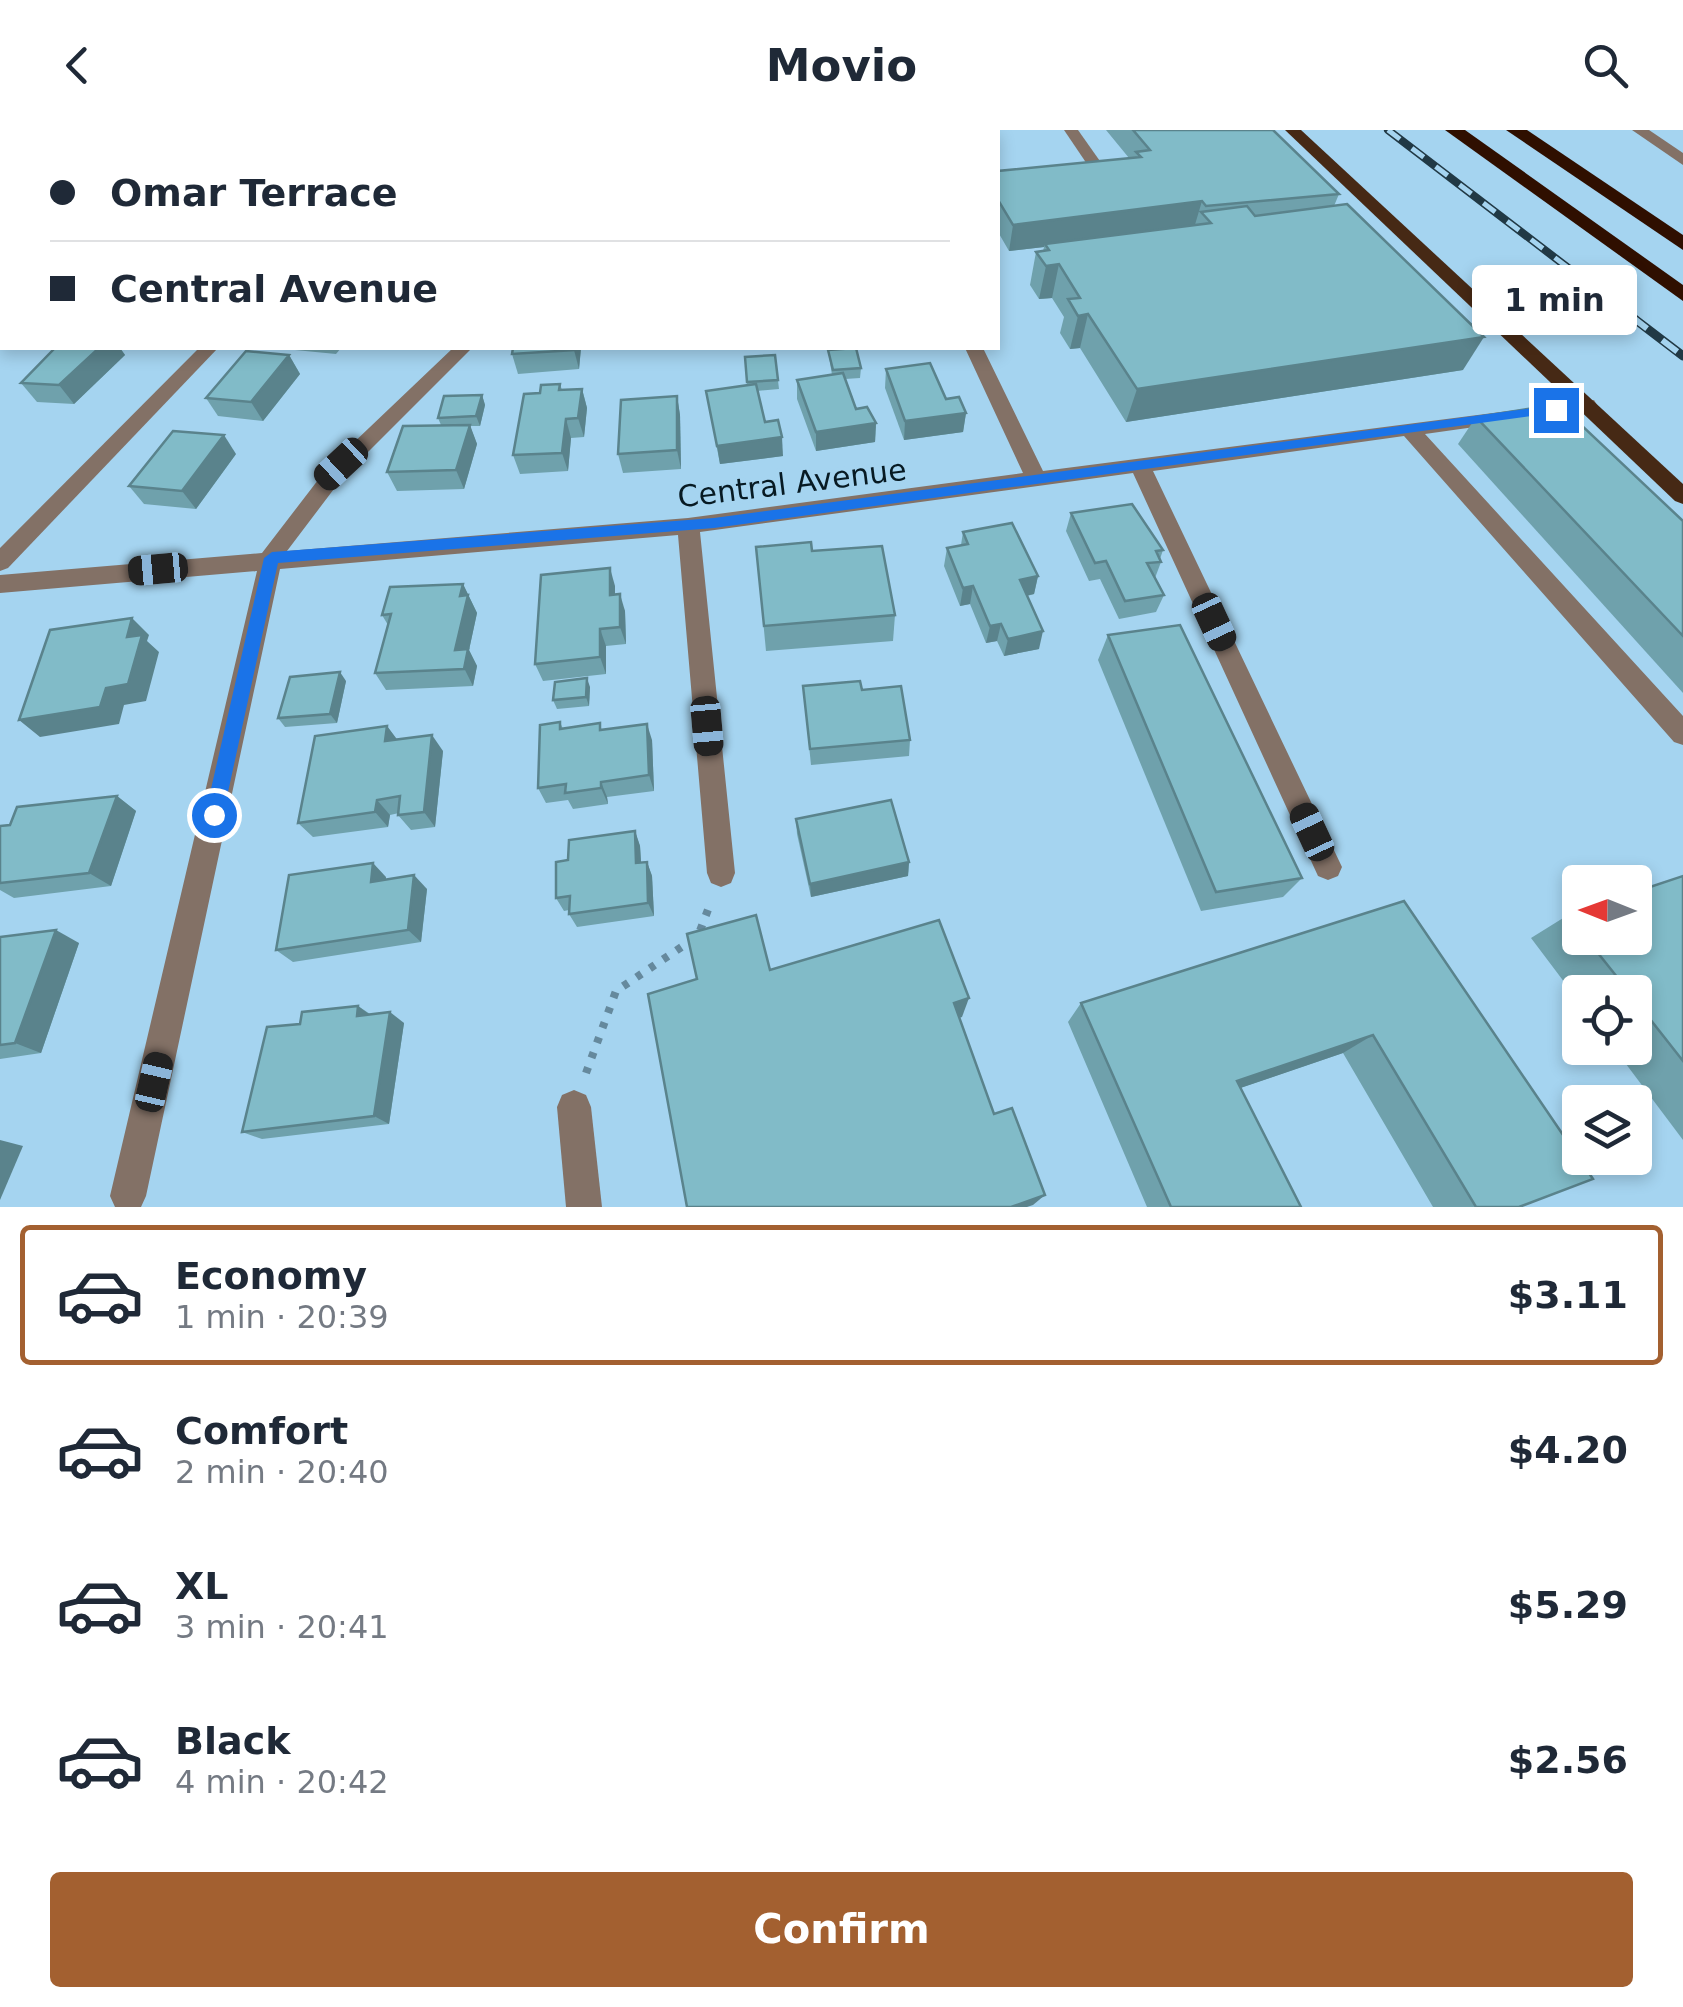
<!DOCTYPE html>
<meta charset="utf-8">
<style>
body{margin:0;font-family:"DejaVu Sans",sans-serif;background:#f2f2f3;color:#1f2937;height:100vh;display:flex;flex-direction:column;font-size:38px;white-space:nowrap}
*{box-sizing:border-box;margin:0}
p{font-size:32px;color:#747a83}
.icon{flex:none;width:55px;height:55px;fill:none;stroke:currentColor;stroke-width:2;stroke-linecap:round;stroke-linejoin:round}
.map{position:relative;height:1077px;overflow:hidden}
.details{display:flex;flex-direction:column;background:#fff;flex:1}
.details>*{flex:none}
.top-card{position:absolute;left:0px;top:0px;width:1000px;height:220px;box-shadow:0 5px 15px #0003;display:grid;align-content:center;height:220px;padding:0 50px;background:#fff}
.needle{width:65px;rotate:271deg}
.controls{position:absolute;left:1562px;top:735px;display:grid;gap:20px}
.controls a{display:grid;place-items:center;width:90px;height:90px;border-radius:10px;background:#fff;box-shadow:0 5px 15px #0003;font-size:50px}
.end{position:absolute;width:45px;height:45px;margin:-22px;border:12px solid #1a73e8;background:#fff;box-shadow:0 0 0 5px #fff}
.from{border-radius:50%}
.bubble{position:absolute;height:70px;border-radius:10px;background:#fff;box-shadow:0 5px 15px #0003;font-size:32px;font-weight:600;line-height:70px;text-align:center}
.car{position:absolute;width:30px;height:60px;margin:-30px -15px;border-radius:12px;box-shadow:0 0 8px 2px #0007;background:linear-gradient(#222 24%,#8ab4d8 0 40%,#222 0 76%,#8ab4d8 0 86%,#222 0)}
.top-card b{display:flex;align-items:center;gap:35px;height:95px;font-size:38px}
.top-card b+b{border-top:2px solid #e0e1e3}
.top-card i{width:25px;height:25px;background:#1f2937}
ul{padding:18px 0 0;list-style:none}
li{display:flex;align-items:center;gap:30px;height:140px;margin:0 20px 15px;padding:0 30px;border:5px solid transparent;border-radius:10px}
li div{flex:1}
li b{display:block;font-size:38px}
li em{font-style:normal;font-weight:600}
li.active{border-color:#a36030}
li>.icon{width:90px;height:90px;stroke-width:1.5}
.action{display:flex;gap:20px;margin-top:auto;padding:20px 50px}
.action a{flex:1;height:115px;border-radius:10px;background:#a36030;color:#fff;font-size:40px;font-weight:600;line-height:115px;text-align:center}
header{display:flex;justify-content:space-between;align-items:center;height:130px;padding:0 50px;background:#fff;font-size:45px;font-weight:600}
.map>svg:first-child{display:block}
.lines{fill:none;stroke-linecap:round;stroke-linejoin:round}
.path{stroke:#65899d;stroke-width:8;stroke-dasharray:6 10;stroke-linecap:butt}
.minor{fill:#837166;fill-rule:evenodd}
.major{fill:#462915;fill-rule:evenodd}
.highway{fill:#2f0f00;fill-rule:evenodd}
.rail-far1-casing{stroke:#213945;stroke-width:8}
.rail-casing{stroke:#213945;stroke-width:9}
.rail-far1{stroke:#a5d4f0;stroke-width:5;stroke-dasharray:15;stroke-linecap:butt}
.rail{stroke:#a5d4f0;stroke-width:6;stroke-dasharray:19;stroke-linecap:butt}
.wall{fill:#6fa1ac}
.shaded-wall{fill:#5a838c}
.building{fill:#81bbc8;stroke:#5a838c;stroke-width:2.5}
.route{fill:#1a73e8}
.labels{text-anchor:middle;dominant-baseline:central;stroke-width:8;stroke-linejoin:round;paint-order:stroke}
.street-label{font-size:30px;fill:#071a23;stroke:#a5d4f0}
</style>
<header><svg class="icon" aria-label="back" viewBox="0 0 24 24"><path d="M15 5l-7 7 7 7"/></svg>Movio<svg class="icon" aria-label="search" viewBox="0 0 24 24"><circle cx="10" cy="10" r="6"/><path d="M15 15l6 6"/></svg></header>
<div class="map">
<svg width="1683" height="1077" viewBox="0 0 1683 1077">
<rect width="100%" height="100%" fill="#a5d4f0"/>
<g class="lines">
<!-- path -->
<path class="path" d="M586,943L616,861L698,806L709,777"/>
<!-- minor -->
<g class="minor">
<path d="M844,0H879V1L843,2Z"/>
<path d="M947,0H962L963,2H948Z"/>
<path d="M1064,0H1078L1102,34L1099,37H1089Z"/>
<path d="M1632,0H1649L1683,23V35Z"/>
<path d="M199,218H218L8,438L0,441V418Z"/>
<path d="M453,218H472L343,347L287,421L688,388L1023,343L965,218H983L1043,341L1594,270L1597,275L1587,281L1425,304L1683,586V615L1674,612L1404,306L1153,341L1342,737L1338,746L1328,750L1318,746L1133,343L700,402L735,743L731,753L721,757L711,753L707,743L678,405L280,439L146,1066L141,1077H115L110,1066L257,441L0,463V445L262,423L328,337Z"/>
<path d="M574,960L586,965L591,977L602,1077H566L557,977L562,965Z"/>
</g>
<!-- major -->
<path class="major" d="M1285,0H1301L1683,354V374L1675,371Z"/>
<!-- highway -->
<g class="highway">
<path d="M1445,0H1465L1683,155V171Z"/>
<path d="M1506,0H1527L1683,105V120Z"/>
</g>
<defs>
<path id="rail-far1" d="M1388,0L1635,189"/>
<path id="rail" d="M1632,187L1683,226"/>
</defs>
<!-- rail-far1 casing -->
<use href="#rail-far1" class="rail-far1-casing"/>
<!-- rail casing -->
<use href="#rail" class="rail-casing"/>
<!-- rail-far1 -->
<use href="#rail-far1" class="rail-far1"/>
<!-- rail -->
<use href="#rail" class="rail"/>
</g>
<!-- wall -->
<g class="wall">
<path d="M0,0H9L10,2H2V26L0,27Z"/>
<path d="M1106,0H1273L1339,64L1334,76L1463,240L1126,292L1080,218L1070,219L1060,203L1064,187L1052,168L1039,169L1030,155L1036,122L1043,121L1044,117L1009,121L998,102V41L1129,28Z"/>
<path d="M55,218H120L125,225L74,274L37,272L21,253Z"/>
<path d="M294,218H341L336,224L295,220Z"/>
<path d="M581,218L579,239L518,244L512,224Z"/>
<path d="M828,220L861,238L860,248L845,249L856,279L876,293L875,312L816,321L797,269V250L832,245Z"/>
<path d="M289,225L300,244L263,291L218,286L206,268Z"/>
<path d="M775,225L779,259L757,261L765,292L783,326L720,334L706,261L747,255L745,227Z"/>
<path d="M886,239L966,283L963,302L904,310L885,258Z"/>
<path d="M560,254L562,260L582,259L587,278L584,307L571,308L568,341L520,344L513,325L540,263Z"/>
<path d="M482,265L485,275L480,296H470L477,314L464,359L397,361L387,342L441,295L438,288Z"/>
<path d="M677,266L680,285L681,339L623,343L618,324Z"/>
<path d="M1476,287L1683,391V563L1458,314Z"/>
<path d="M236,324L196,379L144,374L129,356Z"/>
<path d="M1071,383L1163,420L1160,429L1161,432L1155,448L1164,465L1156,482L1119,489L1100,449L1089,451L1066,401Z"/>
<path d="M963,402L1038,446L1034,464L1027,466L1039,519L1004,526L997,511L986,513L970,474L960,476L944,436L947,418L961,415Z"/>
<path d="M756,417L812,421L895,485L893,511L766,521Z"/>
<path d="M463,454L477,483L469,520L477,536L473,556L386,560L375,543L388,495L382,485Z"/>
<path d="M615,456V464L625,481L626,514L606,516V544L543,551L535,534Z"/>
<path d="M1108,505L1302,748L1283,767L1201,781L1098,530Z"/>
<path d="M346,551L337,593L285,597L278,588Z"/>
<path d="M803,556L862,560L910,610L909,626L811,635Z"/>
<path d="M590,557L589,576L557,579L553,570Z"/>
<path d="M560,592L563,599L602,600L652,610L654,661L607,667L608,674L573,679L568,670L546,673L538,658Z"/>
<path d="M387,596L397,610L443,621L435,697L411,700L398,685L399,683L390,685L388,697L313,707L298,693Z"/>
<path d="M117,666L136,681L111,756L14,768L0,760V696L10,695Z"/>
<path d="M796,689L909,732L908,746L811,767L797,704Z"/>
<path d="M635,701L640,716L641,732H647L652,746L654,786L577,797L569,784V780L564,781L556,768L568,730Z"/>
<path d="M1683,746V1010L1614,918H1635V862H1580V873L1531,808L1568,785L1580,781V808H1635Z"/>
<path d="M386,747V749L427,759L421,812L293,832L276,820Z"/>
<path d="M1404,771L1519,1077H1433L1343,923L1240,958L1301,1077H1147L1068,892L1081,873Z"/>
<path d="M0,807L79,813L41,923L0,929Z"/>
<path d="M358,876L370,884L404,893L389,994L262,1009L242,1002L300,894Z"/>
</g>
<!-- shaded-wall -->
<g class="shaded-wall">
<path d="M2,53V68L0,70V55Z"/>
<path d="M1202,71L1194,98L1045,114L1044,117L1009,121L1013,95Z"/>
<path d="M1059,134L1052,168L1039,169L1046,136Z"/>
<path d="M1088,184L1080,218L1070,219L1078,186Z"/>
<path d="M1484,207L1463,240L1126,292L1137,259Z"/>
<path d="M99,218H120L125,225L74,274L59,255Z"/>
<path d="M574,218H581L579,239L574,220Z"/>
<path d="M289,225L300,244L263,291L251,272Z"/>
<path d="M582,259L587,278L584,307L578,288Z"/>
<path d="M482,265L485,275L480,296L476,286Z"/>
<path d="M677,266L680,285L681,339L677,320Z"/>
<path d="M966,283L963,302L904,310L905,291Z"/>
<path d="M566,289L571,308L568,341L562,323Z"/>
<path d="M876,293L875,312L816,321V302Z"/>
<path d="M470,295L477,314L464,359L456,340Z"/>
<path d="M224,305L236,324L196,379L182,361Z"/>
<path d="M782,307L783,326L720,334L717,316Z"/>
<path d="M610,438L615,456V483L610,465Z"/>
<path d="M1038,446L1034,464L1015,468L1020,450Z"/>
<path d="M463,454L477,483L469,520L477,536L473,556L455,520L460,466Z"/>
<path d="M973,456L970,474L960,476L963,458Z"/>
<path d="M620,464L625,481L626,514L620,497Z"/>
<path d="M132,488L149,505L147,511L159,522L146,571L124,575L119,594L40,607L19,590L106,558L127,507Z"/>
<path d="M1001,494L997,511L986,513L990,496Z"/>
<path d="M600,499L606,516V544L600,527Z"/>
<path d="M1043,501L1039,519L1004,526L1008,509Z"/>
<path d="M340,542L346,551L337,593L330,584Z"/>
<path d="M587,548L590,557L589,576L586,567Z"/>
<path d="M647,594L652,610L654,661L649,645Z"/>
<path d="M387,596L399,612L385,611Z"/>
<path d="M432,605L443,621L435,697L424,682Z"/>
<path d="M601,652L607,667L608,674L601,658Z"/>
<path d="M117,666L136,681L111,756L89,743Z"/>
<path d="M377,670L390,685L388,697L375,682Z"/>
<path d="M635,701L640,716L642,747L636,733Z"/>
<path d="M647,732L652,746L654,786L648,773Z"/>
<path d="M909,732L908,746L811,767L810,754Z"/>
<path d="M373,733L386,747L384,765L371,752Z"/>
<path d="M414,745L427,759L421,812L408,800Z"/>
<path d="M56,800L79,813L41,923L15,913Z"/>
<path d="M969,868L962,887L948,892L954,873Z"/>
<path d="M358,876L373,887L357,886Z"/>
<path d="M390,882L404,893L389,994L374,986Z"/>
<path d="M1373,905L1343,923L1214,967L1237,951Z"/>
<path d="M0,1010L23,1016L0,1070Z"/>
<path d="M1045,1065L1033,1075L1027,1077H1011Z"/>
</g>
<!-- building -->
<g class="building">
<path d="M41,0H71L69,2H38Z"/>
<path d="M217,0H302L290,2H218Z"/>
<path d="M336,0H389L390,2H336Z"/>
<path d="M1133,0H1273L1339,64L1206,76L1202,71L1013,95L998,70V41L1141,27L1136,22L1150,20Z"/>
<path d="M1347,74L1484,207L1137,259L1088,184L1078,186L1068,169L1080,168L1059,134L1046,136L1036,122L1049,120L1045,114L1211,93L1201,82L1247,76L1255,86Z"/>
<path d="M55,218H99L59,255L21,253Z"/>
<path d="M513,218H574V220L512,224Z"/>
<path d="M856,218L861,238L833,240L828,220Z"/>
<path d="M246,221L289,225L251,272L206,268Z"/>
<path d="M775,225L778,250L747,252L745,227Z"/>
<path d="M930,233L946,269L959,267L966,283L905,291L886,239Z"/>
<path d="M843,243L856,279L867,277L876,293L816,302L797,250Z"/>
<path d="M560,254L559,260L582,259L578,288L566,289L562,323L513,325L524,264L540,263L541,255Z"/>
<path d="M756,254L765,292L778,290L782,307L717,316L706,261Z"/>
<path d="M482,265L476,286L438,288L444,266Z"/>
<path d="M677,266V320L618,324L621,270Z"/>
<path d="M1541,277L1577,291L1683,391V506L1476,287Z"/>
<path d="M470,295L456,340L387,342L403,296Z"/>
<path d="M173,301L224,305L182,361L129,356Z"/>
<path d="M1132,374L1163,420L1156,421L1161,432L1147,433L1164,465L1125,471L1106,431L1095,433L1071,383Z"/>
<path d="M1012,393L1038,446L1020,450L1043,501L1008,509L1001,494L990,496L973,456L963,458L947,418L968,414L963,402Z"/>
<path d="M811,412L812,421L882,416L895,485L764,496L756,417Z"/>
<path d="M610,438V465L620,464V497L600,499V527L535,534L541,445Z"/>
<path d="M463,454L460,466L468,465L455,520L468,519L464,539L375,543L391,484L382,485L390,457Z"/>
<path d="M132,488L127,507L142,505L128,554L106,558L100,577L19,590L50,500Z"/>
<path d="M1180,495L1302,748L1216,762L1108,505Z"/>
<path d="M340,542L330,584L278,588L290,547Z"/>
<path d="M587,548L586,567L553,570L555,552Z"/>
<path d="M860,551L862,560L901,556L910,610L810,619L803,556Z"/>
<path d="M560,592V599L600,593V600L647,594L649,645L601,652V658L565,663L566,654L538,658L540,595Z"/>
<path d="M387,596L385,611L432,605L424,682L398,685L400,666L377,670L375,682L298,693L315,606Z"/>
<path d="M117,666L89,743L0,753V696L10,695L17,677Z"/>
<path d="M891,670L909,732L810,754L796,689Z"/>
<path d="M635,701L636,733L647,732L648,773L569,784L570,766L556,768V732L568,730L569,710Z"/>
<path d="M373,733L371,752L414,745L408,800L276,820L289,745Z"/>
<path d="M1683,746V931L1635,870V862H1629L1586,808H1635V762Z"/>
<path d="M1404,771L1593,1049L1519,1077H1476L1373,905L1237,951L1301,1077H1171L1081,873Z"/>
<path d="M1580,781V799L1568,785Z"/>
<path d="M756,785L770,840L939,790L969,868L954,873L994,984L1012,978L1045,1065L1011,1077H687L648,864L697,849L687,804Z"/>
<path d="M56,800L15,913L0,915V807Z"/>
<path d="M358,876L357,886L390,882L374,986L242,1002L267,897L300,894L302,882Z"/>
</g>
<!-- route -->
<path class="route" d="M1556,275L1561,282L714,398L278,433L223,685L214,693L205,685L264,428L272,422L714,388Z"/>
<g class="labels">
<!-- street labels -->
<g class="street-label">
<text transform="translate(792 353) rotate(-7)">Central Avenue</text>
</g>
</g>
</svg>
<div class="controls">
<a><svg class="needle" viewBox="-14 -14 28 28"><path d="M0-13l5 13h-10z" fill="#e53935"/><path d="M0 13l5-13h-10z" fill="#747a83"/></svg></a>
<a><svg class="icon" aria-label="locate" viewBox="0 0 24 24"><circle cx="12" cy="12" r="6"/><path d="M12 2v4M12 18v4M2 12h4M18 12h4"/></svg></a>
<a><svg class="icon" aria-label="layers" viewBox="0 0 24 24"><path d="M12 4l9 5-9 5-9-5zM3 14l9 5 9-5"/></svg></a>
</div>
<i class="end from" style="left:214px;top:685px"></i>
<i class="end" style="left:1556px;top:280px"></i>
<div class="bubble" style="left:1472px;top:135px;width:165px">1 min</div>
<i class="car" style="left:341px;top:334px;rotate:227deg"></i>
<i class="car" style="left:158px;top:439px;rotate:265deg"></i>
<i class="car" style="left:1214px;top:492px;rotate:155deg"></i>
<i class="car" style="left:707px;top:596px;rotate:175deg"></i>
<i class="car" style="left:1312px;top:702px;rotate:335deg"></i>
<i class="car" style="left:154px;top:952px;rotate:13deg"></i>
<div class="top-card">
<b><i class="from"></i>Omar Terrace</b>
<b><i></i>Central Avenue</b>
</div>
</div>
<section class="details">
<ul>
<li class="active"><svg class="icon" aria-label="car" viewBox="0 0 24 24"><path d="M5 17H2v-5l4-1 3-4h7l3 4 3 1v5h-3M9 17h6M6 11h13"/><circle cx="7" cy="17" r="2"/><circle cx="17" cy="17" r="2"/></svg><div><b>Economy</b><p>1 min · 20:39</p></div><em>$3.11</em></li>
<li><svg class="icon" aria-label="car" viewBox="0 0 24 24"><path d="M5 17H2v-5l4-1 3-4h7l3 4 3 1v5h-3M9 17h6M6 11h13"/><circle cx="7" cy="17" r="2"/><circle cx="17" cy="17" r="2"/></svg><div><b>Comfort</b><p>2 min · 20:40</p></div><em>$4.20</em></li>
<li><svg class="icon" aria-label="car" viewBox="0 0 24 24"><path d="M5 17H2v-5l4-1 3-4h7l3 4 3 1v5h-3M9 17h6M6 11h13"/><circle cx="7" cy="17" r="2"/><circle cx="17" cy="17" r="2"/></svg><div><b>XL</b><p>3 min · 20:41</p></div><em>$5.29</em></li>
<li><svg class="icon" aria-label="car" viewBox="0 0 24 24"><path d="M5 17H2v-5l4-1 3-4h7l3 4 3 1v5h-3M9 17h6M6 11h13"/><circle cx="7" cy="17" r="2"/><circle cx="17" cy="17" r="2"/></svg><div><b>Black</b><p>4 min · 20:42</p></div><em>$2.56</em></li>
</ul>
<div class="action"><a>Confirm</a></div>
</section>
